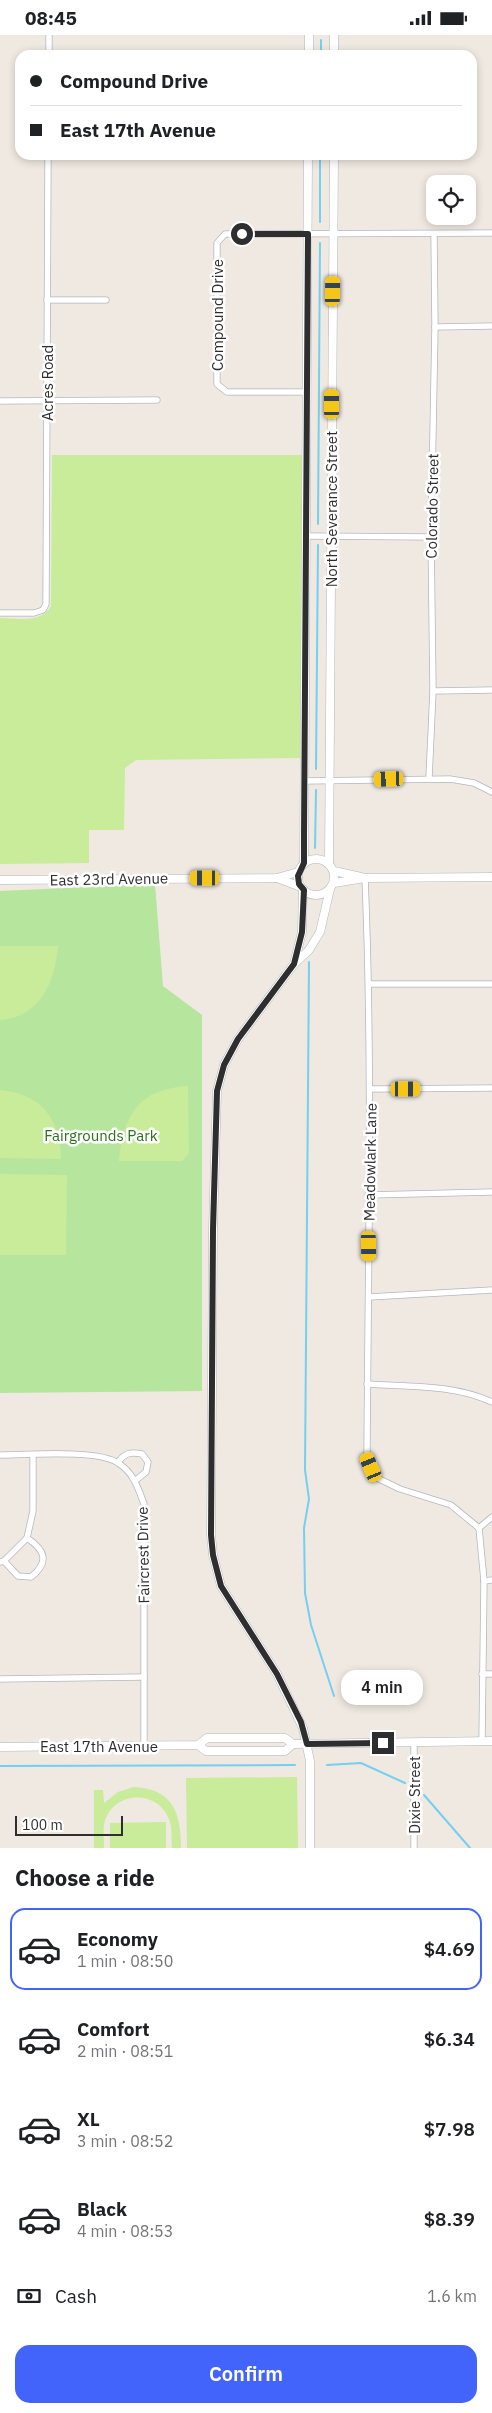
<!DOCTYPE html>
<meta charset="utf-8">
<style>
body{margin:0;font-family:"IBM Plex Sans",sans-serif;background:#f6f6f6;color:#202124;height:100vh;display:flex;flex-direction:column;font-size:19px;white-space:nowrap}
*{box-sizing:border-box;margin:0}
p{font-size:16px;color:#757577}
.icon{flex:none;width:28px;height:28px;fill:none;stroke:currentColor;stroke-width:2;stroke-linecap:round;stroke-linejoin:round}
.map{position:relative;height:1813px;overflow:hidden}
.panel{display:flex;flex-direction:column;background:#fff;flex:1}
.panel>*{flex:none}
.banner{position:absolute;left:15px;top:15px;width:462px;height:110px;border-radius:15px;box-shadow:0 2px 8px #0003;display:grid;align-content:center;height:110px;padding:0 15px;background:#fff}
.fabs{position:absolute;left:426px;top:140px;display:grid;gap:10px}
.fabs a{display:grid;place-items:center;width:50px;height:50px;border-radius:10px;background:#fff;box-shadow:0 2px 8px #0003;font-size:25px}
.scale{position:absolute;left:15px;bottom:12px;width:108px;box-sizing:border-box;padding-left:5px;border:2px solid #2e2e2e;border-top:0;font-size:14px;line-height:18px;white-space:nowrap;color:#2e2e2e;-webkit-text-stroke:4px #fff;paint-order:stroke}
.end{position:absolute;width:22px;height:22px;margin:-11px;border:6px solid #2e2e2e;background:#fff;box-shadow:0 0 0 2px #fff}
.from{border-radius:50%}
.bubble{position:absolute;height:35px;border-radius:15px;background:#fff;box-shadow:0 2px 8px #0003;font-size:16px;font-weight:600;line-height:35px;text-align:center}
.car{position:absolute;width:15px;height:30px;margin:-15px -8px;border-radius:6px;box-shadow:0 0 4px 1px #0007;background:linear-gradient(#f5c518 24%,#345 0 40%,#f5c518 0 76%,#345 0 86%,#f5c518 0)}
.banner b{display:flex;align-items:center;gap:18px;height:48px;font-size:19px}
.banner b+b{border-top:1px solid #e0e0e0}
.banner i{width:12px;height:12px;background:#202124}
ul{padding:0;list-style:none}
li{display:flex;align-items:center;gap:15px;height:82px;margin:0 10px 8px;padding:0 5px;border:2px solid transparent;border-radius:15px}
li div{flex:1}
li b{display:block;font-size:19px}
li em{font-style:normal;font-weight:600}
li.active{border-color:#4264fb}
li>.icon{width:45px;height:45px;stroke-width:1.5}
h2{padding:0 15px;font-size:22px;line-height:60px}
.pay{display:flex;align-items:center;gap:12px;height:55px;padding:0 15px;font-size:19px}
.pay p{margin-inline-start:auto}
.primary-button{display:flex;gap:10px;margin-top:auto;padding:10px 15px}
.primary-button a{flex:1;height:58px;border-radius:15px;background:#4264fb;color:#fff;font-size:20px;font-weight:600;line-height:58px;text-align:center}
.status{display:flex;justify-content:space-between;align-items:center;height:35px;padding:0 25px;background:#fff;direction:ltr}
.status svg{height:14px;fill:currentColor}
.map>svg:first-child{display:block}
.green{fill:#b6e59e}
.pitch{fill:#c9ec9a}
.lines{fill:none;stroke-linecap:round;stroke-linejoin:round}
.stream{stroke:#75cff0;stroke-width:2}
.street-casing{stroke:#b4b7c1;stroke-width:7}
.secondary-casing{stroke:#b4b7c1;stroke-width:9}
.street{stroke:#fff;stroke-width:5.5}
.secondary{stroke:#fff;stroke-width:8}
.route{stroke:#2e2e2e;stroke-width:6}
.labels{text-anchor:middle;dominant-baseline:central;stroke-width:5;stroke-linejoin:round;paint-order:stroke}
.street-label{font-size:15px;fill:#2e2e2e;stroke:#fff}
.park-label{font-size:15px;fill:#2c6e1b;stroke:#fff}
</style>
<div class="status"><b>08:45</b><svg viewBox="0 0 49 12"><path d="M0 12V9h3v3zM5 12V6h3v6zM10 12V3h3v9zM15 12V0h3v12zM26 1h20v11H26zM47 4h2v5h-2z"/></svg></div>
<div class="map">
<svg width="492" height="1813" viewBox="0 0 492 1813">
<rect width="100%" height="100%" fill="#efe9e1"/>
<!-- green -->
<path class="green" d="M155,849L163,951L202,980V1356L0,1358V856Z"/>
<!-- pitch -->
<g class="pitch">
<path d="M52,420H302L300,723L136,725L125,733L124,795H89V828L0,829V583C18,583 41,589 51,571Z"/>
<path d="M0,911H58C55,946 41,982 0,985Z"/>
<path d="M188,1051L189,1119L182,1126H119C123,1079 139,1054 188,1051Z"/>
<path d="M0,1055C42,1059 60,1084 61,1124L0,1123Z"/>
<path d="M0,1139L67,1140L66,1220H0Z"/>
<path d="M297,1742L298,1813H187L186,1743Z"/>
<path d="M134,1752C174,1754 181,1779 181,1813H172C171,1803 173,1792 168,1782C155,1753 110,1757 104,1790C103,1797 104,1806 104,1813H94V1755H103L104,1768L118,1757Z"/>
<path d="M166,1787V1813H110V1788Z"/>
</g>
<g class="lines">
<!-- stream -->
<g class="stream">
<path d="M321,20V5"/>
<path d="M320,187V120"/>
<path d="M318,489L320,208"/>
<path d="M316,734L318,510"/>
<path d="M315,813L316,755"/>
<path d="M309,927L305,1435L309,1464L304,1493L305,1558L311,1590L334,1661"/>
<path d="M327,1730L361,1728L405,1748"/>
<path d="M0,1731L295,1730"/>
<path d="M424,1760L470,1813"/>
</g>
<defs>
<g id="street">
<path d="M49,20V0"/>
<path d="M47,265H106"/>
<path d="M435,292L492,291"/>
<path d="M307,357H227L217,349V208L225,199L492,198"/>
<path d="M0,366L157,365"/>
<path d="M306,501L431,502"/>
<path d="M0,578H34L43,575L46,569L48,120"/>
<path d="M433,656L492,655"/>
<path d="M429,743L433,656L431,502L435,292L434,199"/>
<path d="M304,746L450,744L474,748L492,757"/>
<path d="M365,843C373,1036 368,1229 367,1422L375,1442L400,1454L451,1470L479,1493"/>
<path d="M370,949H492"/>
<path d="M371,1054L492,1053"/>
<path d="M368,1160L492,1157"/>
<path d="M369,1262L492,1255"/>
<path d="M367,1349C409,1352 453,1349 492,1367"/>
<path d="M0,1420C26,1420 98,1414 118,1428C134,1438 138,1453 144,1469V1711"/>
<path d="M118,1427C126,1417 131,1417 142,1419L148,1427L146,1437L136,1445"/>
<path d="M479,1493L484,1546L482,1706"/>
<path d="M479,1493L492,1482"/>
<path d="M4,1526L18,1541L31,1542C50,1527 45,1515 27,1503"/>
<path d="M0,1527L4,1526L27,1503L33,1476V1420"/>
<path d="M484,1546L492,1545"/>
<path d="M482,1639H492"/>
<path d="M0,1644L144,1642"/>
<path d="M414,1813V1708"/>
</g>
<g id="secondary">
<path d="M309,20V0"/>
<path d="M334,20V0"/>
<circle cx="316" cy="842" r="18"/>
<path d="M304,828L308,120"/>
<path d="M329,828L334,120"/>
<path d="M334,836L361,842"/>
<path d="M277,843L301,852"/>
<path d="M0,845L277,843L298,837"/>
<path d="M334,848L365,843L492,842"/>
<path d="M294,929L302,897L303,855"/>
<path d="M198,1710L206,1716H285L293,1709L492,1706"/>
<path d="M0,1712L198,1710L207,1703H285L293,1709"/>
<path d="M310,1813V1726L303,1693L277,1639L221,1551L213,1520L211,1500L213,1194L217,1056L224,1030L238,1004L294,929L309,915L320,897L330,854"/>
</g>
</defs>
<!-- street casing -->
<use href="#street" class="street-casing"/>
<!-- secondary casing -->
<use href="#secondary" class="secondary-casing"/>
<!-- street -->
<use href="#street" class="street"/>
<!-- secondary -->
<use href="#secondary" class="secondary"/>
</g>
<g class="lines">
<!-- route -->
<path class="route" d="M242,199H308L304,802V828L298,841L299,849L304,855L302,897L294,929L238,1004L224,1030L217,1056L213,1194L211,1500L213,1520L221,1551L277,1639L301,1687L307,1709L383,1708"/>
</g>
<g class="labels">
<!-- street labels -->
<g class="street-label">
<text transform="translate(217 280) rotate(-90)">Compound Drive</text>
<text transform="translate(47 348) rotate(-90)">Acres Road</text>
<text transform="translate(432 471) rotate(-89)">Colorado Street</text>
<text transform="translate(331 474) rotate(-90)">North Severance Street</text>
<text transform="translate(109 844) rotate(-1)">East 23rd Avenue</text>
<text transform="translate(370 1127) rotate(-89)">Meadowlark Lane</text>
<text transform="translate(143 1520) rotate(-91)">Faircrest Drive</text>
<text x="99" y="1711">East 17th Avenue</text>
<text transform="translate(414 1760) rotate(-90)">Dixie Street</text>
</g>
<!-- park labels -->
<g class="park-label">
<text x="101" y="1100">Fairgrounds Park</text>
</g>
</g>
</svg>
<div class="fabs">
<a><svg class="icon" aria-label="locate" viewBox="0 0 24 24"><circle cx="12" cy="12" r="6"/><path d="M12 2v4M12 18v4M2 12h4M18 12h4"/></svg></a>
</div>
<div class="scale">100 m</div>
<i class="end from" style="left:242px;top:199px"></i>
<i class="end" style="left:383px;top:1708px"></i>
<div class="bubble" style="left:341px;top:1635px;width:82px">4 min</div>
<i class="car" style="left:333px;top:256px;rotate:1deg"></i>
<i class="car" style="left:332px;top:369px;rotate:0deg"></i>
<i class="car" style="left:389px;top:744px;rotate:268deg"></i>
<i class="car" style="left:205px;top:843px;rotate:270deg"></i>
<i class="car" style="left:406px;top:1054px;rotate:90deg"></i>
<i class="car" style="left:369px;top:1211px;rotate:179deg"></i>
<i class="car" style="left:371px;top:1432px;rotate:337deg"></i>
<div class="banner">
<b><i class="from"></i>Compound Drive</b>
<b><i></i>East 17th Avenue</b>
</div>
</div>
<section class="panel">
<h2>Choose a ride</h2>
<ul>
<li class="active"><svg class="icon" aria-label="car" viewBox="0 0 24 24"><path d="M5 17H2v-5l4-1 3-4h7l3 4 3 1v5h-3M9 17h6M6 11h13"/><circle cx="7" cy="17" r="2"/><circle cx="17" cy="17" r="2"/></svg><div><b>Economy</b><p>1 min · 08:50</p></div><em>$4.69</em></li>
<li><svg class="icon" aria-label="car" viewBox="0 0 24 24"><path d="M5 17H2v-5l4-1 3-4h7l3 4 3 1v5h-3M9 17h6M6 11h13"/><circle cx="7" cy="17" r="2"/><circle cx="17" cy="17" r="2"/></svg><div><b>Comfort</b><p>2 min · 08:51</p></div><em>$6.34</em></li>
<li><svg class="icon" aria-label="car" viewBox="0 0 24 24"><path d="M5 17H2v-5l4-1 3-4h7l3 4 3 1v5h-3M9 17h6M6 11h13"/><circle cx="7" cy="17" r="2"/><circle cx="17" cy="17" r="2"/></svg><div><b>XL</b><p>3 min · 08:52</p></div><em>$7.98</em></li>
<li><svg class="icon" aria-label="car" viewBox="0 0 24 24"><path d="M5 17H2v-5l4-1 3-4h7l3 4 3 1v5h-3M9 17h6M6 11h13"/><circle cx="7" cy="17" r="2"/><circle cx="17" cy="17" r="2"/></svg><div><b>Black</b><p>4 min · 08:53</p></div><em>$8.39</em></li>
</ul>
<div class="pay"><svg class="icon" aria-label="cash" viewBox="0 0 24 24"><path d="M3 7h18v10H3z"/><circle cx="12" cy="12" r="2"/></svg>Cash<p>1.6 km</p></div>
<div class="primary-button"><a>Confirm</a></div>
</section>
